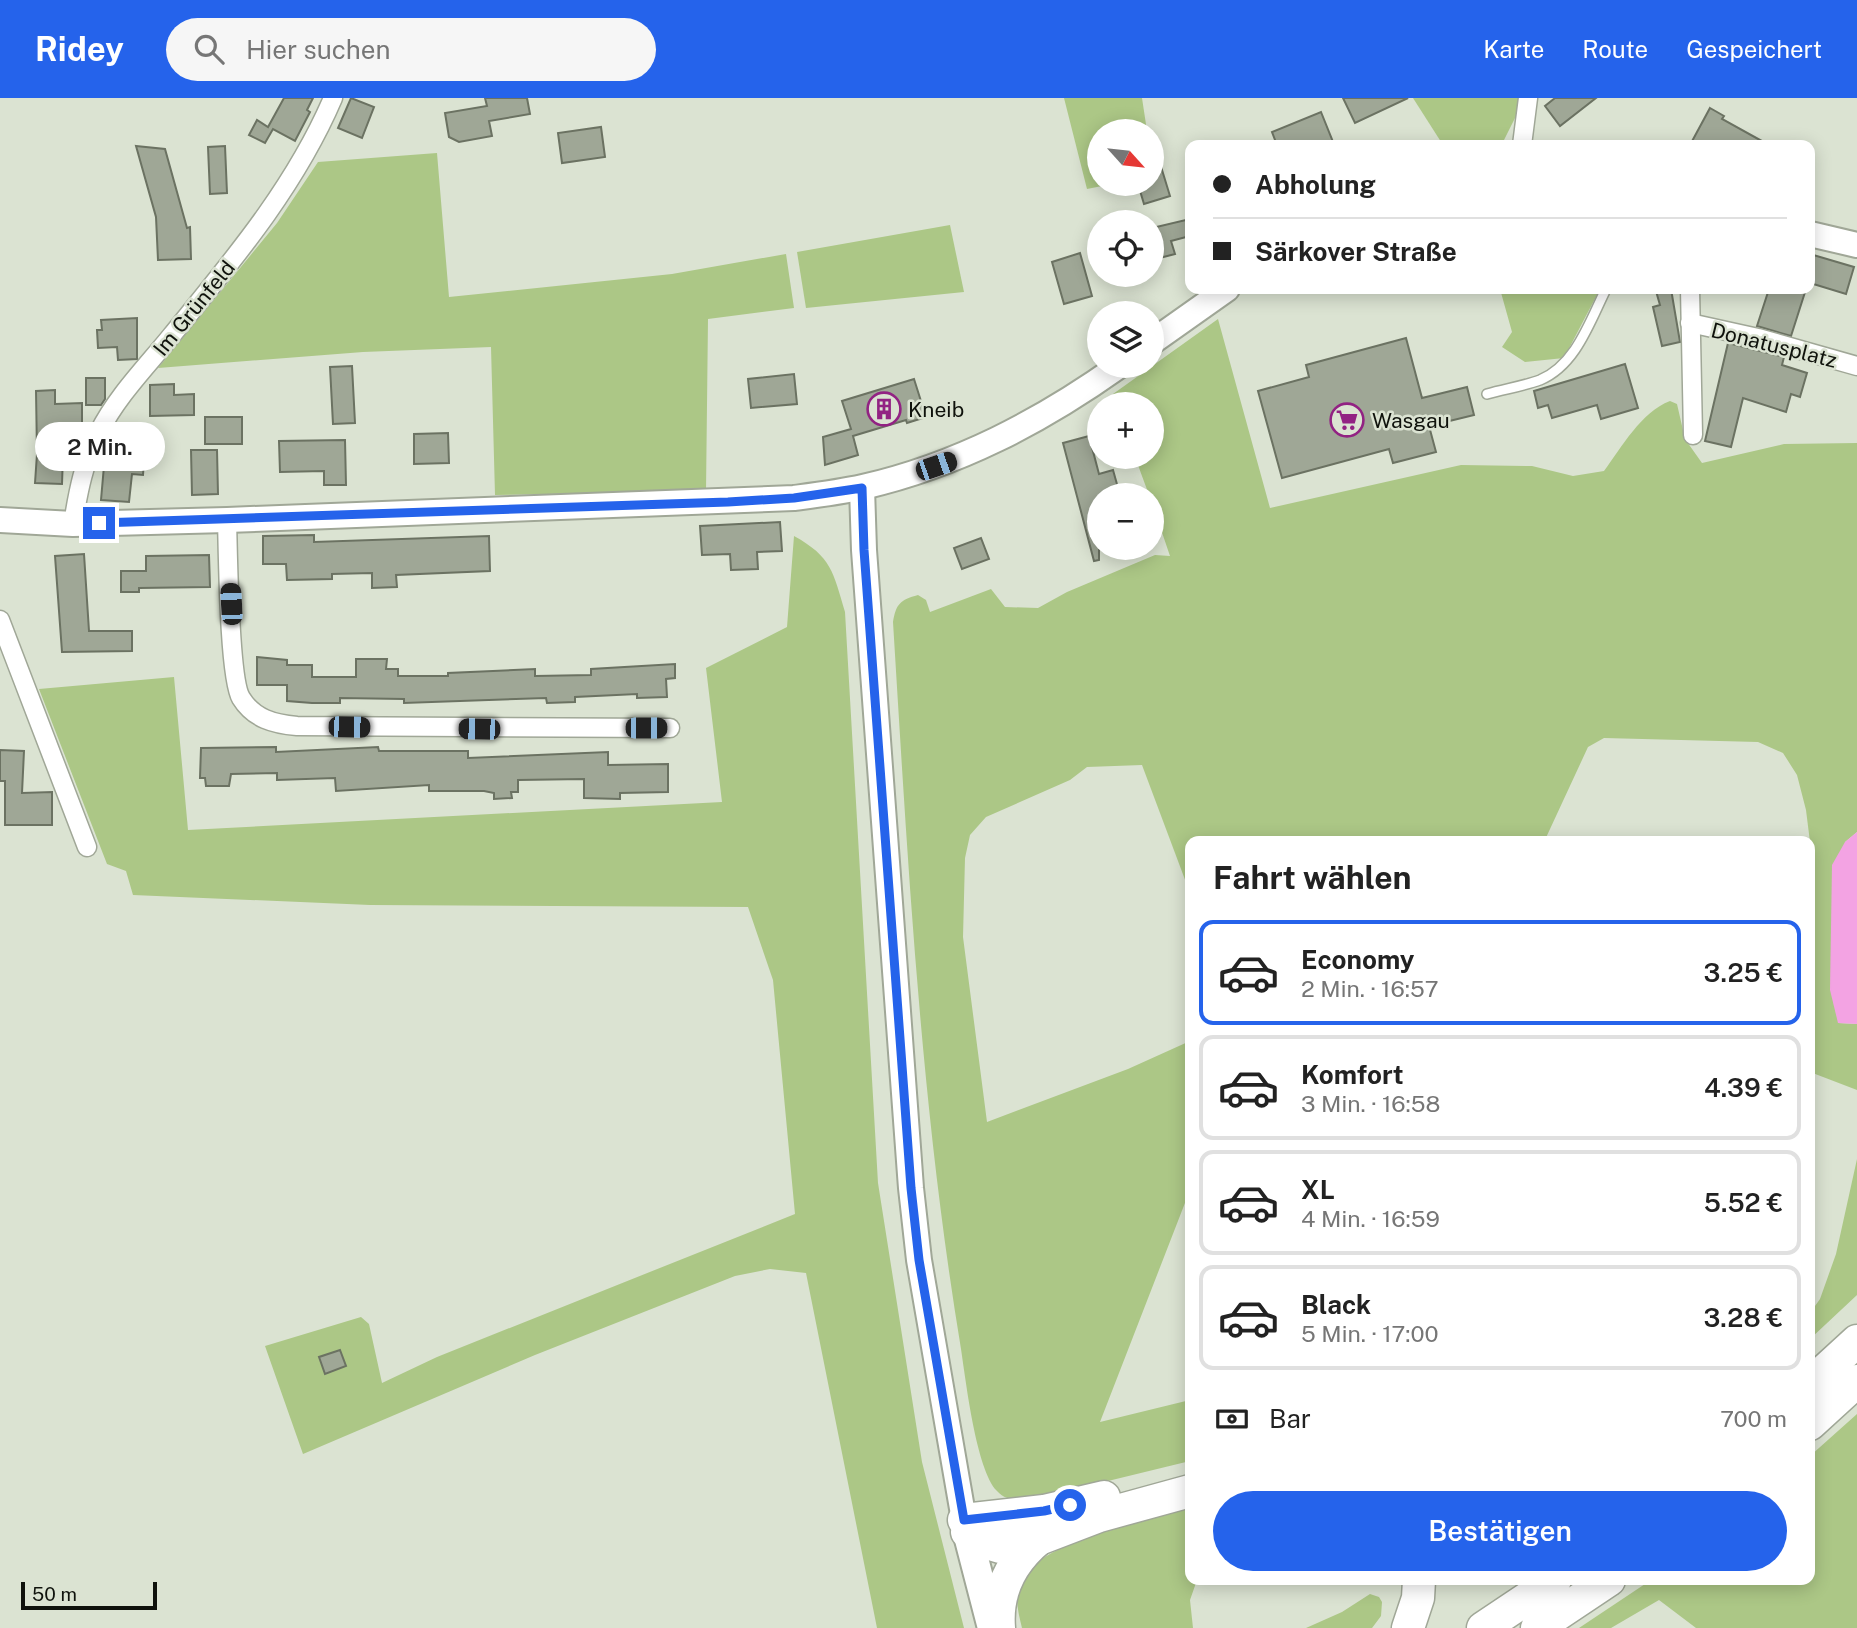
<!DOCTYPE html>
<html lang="de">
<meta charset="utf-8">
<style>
body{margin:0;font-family:"Public Sans",sans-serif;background:#f6f6f6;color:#222;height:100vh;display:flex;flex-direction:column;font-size:26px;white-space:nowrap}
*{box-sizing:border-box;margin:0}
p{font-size:23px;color:#767676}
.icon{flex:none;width:38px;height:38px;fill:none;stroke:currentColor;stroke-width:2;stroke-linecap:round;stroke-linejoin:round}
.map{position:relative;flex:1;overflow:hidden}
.sheet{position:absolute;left:1185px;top:738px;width:630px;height:749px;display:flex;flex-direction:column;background:#fff;border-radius:14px;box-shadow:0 4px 18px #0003}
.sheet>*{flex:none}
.banner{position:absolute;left:1185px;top:42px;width:630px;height:154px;border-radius:14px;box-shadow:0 4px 18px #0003;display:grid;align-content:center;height:154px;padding:0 28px;background:#fff}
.needle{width:46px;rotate:117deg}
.tools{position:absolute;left:1087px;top:21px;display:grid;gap:14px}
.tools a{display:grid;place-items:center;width:77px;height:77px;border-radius:50%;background:#fff;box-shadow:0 4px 18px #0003;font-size:35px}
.scale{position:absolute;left:21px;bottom:18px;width:136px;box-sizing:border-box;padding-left:7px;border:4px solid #0f120c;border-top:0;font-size:19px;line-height:24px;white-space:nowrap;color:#0f120c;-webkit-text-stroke:5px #dbe3d2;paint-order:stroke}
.end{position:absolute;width:32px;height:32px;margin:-16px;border:9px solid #2563eb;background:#fff;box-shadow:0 0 0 4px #fff}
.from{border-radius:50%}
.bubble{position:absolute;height:49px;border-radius:24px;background:#fff;box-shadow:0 4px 18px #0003;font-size:23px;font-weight:600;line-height:49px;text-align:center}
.car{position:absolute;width:21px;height:42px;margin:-21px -10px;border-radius:9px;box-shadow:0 0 5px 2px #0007;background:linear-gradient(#222 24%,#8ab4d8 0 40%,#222 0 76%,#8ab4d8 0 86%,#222 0)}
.banner b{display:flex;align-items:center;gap:24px;height:66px;font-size:26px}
.banner b+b{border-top:2px solid #e0e0e0}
.banner i{width:18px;height:18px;background:#222}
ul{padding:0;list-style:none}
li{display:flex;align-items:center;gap:21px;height:105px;margin:0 14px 10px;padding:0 14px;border:4px solid #e0e0e0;border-radius:14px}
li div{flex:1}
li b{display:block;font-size:26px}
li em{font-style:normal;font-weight:600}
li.on{border-color:#2563eb}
li>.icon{width:63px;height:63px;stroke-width:1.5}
h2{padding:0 28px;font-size:32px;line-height:84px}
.pay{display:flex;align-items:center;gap:18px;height:77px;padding:0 28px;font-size:26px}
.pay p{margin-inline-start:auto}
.button{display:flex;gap:14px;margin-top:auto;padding:14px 28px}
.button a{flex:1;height:80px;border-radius:42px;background:#2563eb;color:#fff;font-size:28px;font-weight:600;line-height:80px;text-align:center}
header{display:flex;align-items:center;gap:42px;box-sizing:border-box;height:98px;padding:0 35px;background:#2563eb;color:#fff}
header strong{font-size:33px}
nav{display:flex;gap:38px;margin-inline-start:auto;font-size:24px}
.search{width:490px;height:63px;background:#f6f6f6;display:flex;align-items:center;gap:18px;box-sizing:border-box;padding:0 24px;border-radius:38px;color:#767676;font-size:26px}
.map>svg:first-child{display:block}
.green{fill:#acc786}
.water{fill:#f3a3e3}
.building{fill:#9fa796;stroke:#6b7262;stroke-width:2}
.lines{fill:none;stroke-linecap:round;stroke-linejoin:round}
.lane-casing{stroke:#a0a797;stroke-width:12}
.street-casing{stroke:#a0a797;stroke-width:21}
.secondary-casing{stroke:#a0a797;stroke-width:28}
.primary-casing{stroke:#a0a797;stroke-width:32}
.highway-casing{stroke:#a0a797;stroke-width:35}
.lane{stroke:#fff;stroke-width:9}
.street{stroke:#fff;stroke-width:18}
.secondary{stroke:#fff;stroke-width:24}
.primary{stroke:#fff;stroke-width:28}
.highway{stroke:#fff;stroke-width:32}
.route{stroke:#2563eb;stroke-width:9}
.labels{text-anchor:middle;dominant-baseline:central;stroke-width:5;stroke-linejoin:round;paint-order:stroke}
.street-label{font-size:21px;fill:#0f120c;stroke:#dbe3d2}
.poi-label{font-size:21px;fill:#0f120c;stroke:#dbe3d2;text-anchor:start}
</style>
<header>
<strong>Ridey</strong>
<div class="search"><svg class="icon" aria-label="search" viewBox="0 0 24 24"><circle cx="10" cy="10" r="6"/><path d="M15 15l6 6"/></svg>Hier suchen</div>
<nav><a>Karte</a><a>Route</a><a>Gespeichert</a></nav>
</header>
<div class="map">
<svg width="1857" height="1530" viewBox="0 0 1857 1530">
<rect width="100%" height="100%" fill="#dbe3d2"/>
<!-- green -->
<g class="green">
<path d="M1064,0H1142L1147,33H1099V86H1112L1087,91Z"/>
<path d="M1413,0H1520L1518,14L1504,42L1488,47H1443Z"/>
<path d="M437,55L449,199L672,176L786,156L794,210L708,221L706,393L495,397L491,249L363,254L158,270L277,125L318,64Z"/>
<path d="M950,127L964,194L806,210L797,154Z"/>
<path d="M1500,191H1600L1564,260L1525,264L1502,249L1512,234Z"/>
<path d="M1218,221L1270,410L1461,367L1532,368L1573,378L1604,373C1622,349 1641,314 1670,303L1677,306L1685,341L1702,365L1784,346L1857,345V734L1845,744L1838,925L1857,926V992L1810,974V744L1806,712L1797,677L1783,655L1758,644L1604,640L1588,649L1544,744H1190V795L1142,667L1087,669L1070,682L986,719L970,737L965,760L963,839L987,1024L1128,971L1190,943V1092L1100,1324L1190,1302V1363L1026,1403C1015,1402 1005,1402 997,1393C976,1371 966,1283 961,1251C921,1010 908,767 893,524C896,506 900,502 918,497L926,502L930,514L991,491L1005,509L1038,510L1067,494L1155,457L1170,458L1152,405V397H1149L1135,359H1152V306H1117L1113,296Z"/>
<path d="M794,438C832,459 833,474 845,514L878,1085L922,1364L964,1530H877L806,1175L770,1171L735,1178L535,1257L303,1356L265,1248L361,1219L369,1226L382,1285L437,1259L795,1116L773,882L748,809L370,807L133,797L126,773L107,766L39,591L174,579L188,732L722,704L706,570L787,529Z"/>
<path d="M1857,1061V1197L1810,1241V1215L1820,1201L1836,1156Z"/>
<path d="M1857,1316V1530H1696L1659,1502L1611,1530H1579L1651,1482H1810V1358Z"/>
<path d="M1190,1408V1482H1197L1190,1502L1193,1530H1022C1018,1513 1014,1499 1021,1483C1035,1447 1153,1416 1190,1408Z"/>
<path d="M1370,1496L1379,1499L1382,1504L1381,1518L1372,1530H1306L1342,1514Z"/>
</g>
<!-- water -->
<path class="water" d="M1857,734V926L1838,925L1830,892L1832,767L1845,744Z"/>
<!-- building -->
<g class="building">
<path d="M284,0H313L307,12L310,14L295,43L273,31L265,45L249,37L257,22L268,29Z"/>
<path d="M351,0L374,9L362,40L338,30Z"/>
<path d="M485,0H527L530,16L489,23L492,38L459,44L449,39L445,15L487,8Z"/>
<path d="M1343,0H1408L1355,25Z"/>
<path d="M1555,0H1596L1560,28L1545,8Z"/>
<path d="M1710,10L1724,18L1722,21L1769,47H1690Z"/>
<path d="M1321,14L1333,44L1324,47H1277L1272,34Z"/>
<path d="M601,29L605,59L562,65L558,35Z"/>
<path d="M136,48L165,51L187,130L190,129L191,161L158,162L156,119Z"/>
<path d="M225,48L227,95L210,96L208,49Z"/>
<path d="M1155,49L1170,98L1144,106L1138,86H1152V50Z"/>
<path d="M1190,121V138L1171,143L1175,156L1152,162V130Z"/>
<path d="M1080,155L1092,198L1064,206L1052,164Z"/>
<path d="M1810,156L1854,169L1846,196L1810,185Z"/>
<path d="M1671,191L1680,244L1662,248L1653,209L1660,207L1656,193Z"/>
<path d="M1769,191H1806L1791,238L1757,228Z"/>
<path d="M137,220V261L118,262L117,249L98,250L97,232H102L101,222Z"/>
<path d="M1406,240L1422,300L1467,289L1474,317L1429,328L1436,354L1393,365L1389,351L1282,380L1258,293L1309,279L1306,267Z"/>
<path d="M1728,245L1784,259L1782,267L1807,275L1800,299L1791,296L1786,314L1743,300L1731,349L1705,343Z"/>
<path d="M1625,266L1638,310L1601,321L1597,307L1552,320L1548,307L1538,310L1534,293Z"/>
<path d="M352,268L355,325L333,326L330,269Z"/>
<path d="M794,276L797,306L751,310L748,281Z"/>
<path d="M86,280H105V301L101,307H86Z"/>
<path d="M914,281L926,319L907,325L906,322L853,338L858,357L825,367L823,339L851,331L842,303Z"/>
<path d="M174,286V297L194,296V317L150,318V287Z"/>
<path d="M55,292V306L82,305V327L54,328L53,357H63L62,386L35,385L37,356L36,293Z"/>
<rect x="205" y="319" width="37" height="27"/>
<path d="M448,335L449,365L414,366V336Z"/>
<path d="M1089,338L1099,376L1113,372L1120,397H1099V462L1094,463L1063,345Z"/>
<path d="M345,342L346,387H324V373L280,374L279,343Z"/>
<path d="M106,345L145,348L143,377L132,376L129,404L101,402Z"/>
<path d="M191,352H217L218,396L192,397Z"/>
<path d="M780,424L782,453L757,454L758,471L731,472L730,456L702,457L700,428Z"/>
<path d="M314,437V444L489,438L490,473L396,477L397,489L372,490V475L332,476V481L287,482L286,466H263V438Z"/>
<path d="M981,440L989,461L962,471L954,450Z"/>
<path d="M84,456L89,533H132V553L62,554L55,458Z"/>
<path d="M209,457L210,489L139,490V494H121V473H146V458Z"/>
<path d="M257,559L287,562V567H312V579H356V561H387L386,571H398V578H448V575L535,571V578L591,577V571L675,566V580L666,581L667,599L637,600V596L575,599V604L547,605L546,600L404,605V601L340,600V605H312L287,603V587H257Z"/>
<path d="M276,649V654L378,649L379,653H468V660L608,654V667L668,666V694L620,695V701L584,700V681L518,682V694H511L512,700L494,701V695L484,693H429V687L336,693L335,680L277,682V675L231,676L229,688H206L205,680H200L201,650Z"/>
<path d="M0,652L24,653L22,695L52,694V727H5V683H0Z"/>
<path d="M340,1252L346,1268L325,1276L319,1259Z"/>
</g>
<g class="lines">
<defs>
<path id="lane" d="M1487,296C1504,291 1524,288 1540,282C1576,267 1590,223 1606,191"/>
<g id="street">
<path d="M1522,47L1528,0"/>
<path d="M1690,191L1693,337"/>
<path d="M1690,225L1758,240L1857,268"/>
<path d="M227,422C228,454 229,580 241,600C254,621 274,626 297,628L670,630"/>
<path d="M73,426C78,394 84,363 99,334C117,298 147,268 172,237C233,162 295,89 333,0"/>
<path d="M0,522L87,749"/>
</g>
<g id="secondary">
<path d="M1810,136L1857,147"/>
<path d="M1152,244L1227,191"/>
<path d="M862,390L864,452L911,1090L919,1162L964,1422"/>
<path d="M0,422L73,426L227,422L794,400C817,397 841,394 863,389C958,367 1040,324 1119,268"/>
</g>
<path id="primary" d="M964,1422L992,1530"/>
<g id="highway">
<path d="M1810,1286L1857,1243"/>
<path d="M1810,1326L1857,1283"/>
<path d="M964,1422L1044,1413L1104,1399"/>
<path d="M967,1434L980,1443L1000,1449L1039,1441L1099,1418L1190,1393"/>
<path d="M999,1530C996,1493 1011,1464 1039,1441"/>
<path d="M1408,1530L1418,1500L1419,1482"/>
<path d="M1483,1530L1555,1482"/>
<path d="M1537,1530L1609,1482"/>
</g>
</defs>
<!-- lane casing -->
<use href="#lane" class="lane-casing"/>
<!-- street casing -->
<use href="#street" class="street-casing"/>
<!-- secondary casing -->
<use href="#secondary" class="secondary-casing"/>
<!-- primary casing -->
<use href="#primary" class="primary-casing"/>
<!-- highway casing -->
<use href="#highway" class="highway-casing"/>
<!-- lane -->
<use href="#lane" class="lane"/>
<!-- street -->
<use href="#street" class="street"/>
<!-- secondary -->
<use href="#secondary" class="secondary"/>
<!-- primary -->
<use href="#primary" class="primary"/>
<!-- highway -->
<use href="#highway" class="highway"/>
</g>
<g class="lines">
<!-- route -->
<path class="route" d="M99,425L728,404L794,400L862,390L864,452L911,1090L919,1162L964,1422L1044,1413L1070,1407"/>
</g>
<!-- icons -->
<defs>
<symbol id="building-ring" viewBox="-11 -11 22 22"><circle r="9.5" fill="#dbe3d2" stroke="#922283" stroke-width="1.5"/><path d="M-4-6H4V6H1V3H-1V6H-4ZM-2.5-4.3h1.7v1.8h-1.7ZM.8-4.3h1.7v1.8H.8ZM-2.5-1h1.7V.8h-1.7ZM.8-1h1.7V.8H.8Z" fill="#922283"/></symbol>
<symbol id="supermarket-ring" viewBox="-11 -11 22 22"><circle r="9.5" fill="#dbe3d2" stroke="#922283" stroke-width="1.5"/><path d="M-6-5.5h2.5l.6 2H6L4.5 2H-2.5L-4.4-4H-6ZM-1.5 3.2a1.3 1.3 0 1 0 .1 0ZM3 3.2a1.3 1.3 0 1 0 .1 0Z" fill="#922283"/></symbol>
</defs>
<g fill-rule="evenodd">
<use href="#building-ring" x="865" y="292" width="38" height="38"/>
<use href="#supermarket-ring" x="1328" y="303" width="38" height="38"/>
</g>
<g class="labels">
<!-- street labels -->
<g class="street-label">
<text transform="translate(194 210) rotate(-51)">Im Grünfeld</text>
<text transform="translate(1774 247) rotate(14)">Donatusplatz</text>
</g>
<!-- poi labels -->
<g class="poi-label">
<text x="908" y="311">Kneib</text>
<text x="1372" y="322">Wasgau</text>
</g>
</g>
</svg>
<div class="tools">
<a><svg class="needle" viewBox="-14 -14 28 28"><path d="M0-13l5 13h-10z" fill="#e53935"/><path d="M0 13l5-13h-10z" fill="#767676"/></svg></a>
<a><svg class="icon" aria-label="locate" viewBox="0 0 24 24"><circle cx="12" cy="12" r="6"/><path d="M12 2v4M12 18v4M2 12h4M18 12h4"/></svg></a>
<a><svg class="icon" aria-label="layers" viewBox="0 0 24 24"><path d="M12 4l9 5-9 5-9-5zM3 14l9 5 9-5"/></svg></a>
<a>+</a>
<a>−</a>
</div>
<div class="scale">50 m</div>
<i class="end from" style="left:1070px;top:1407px"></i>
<i class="end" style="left:99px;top:425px"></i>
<div class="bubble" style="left:35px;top:324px;width:130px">2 Min.</div>
<i class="car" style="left:936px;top:368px;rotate:71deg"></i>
<i class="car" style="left:231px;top:506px;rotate:357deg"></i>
<i class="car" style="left:349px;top:629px;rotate:91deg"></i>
<i class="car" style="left:646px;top:630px;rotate:90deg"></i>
<i class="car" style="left:479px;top:631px;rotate:271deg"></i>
<div class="banner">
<b><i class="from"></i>Abholung</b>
<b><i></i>Särkover Straße</b>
</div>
<section class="sheet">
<h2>Fahrt wählen</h2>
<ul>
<li class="on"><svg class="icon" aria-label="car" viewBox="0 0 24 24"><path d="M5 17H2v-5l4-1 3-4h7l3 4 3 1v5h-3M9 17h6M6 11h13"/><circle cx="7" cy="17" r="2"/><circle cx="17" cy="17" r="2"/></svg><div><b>Economy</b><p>2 Min. · 16:57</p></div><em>3.25 €</em></li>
<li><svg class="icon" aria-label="car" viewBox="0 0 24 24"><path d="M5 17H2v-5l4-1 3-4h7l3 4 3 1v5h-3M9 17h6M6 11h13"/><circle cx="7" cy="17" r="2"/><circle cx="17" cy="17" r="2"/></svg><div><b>Komfort</b><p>3 Min. · 16:58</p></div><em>4.39 €</em></li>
<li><svg class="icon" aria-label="car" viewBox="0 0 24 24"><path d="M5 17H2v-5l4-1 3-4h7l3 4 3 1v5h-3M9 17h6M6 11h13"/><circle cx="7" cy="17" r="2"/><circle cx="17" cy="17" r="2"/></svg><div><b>XL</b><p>4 Min. · 16:59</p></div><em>5.52 €</em></li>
<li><svg class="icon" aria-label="car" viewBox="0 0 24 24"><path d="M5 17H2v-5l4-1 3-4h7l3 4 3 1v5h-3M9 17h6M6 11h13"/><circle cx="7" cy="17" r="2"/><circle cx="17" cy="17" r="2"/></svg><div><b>Black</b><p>5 Min. · 17:00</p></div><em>3.28 €</em></li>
</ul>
<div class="pay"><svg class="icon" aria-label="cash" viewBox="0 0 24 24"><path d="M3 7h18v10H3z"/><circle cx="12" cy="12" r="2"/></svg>Bar<p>700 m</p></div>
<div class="button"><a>Bestätigen</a></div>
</section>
</div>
